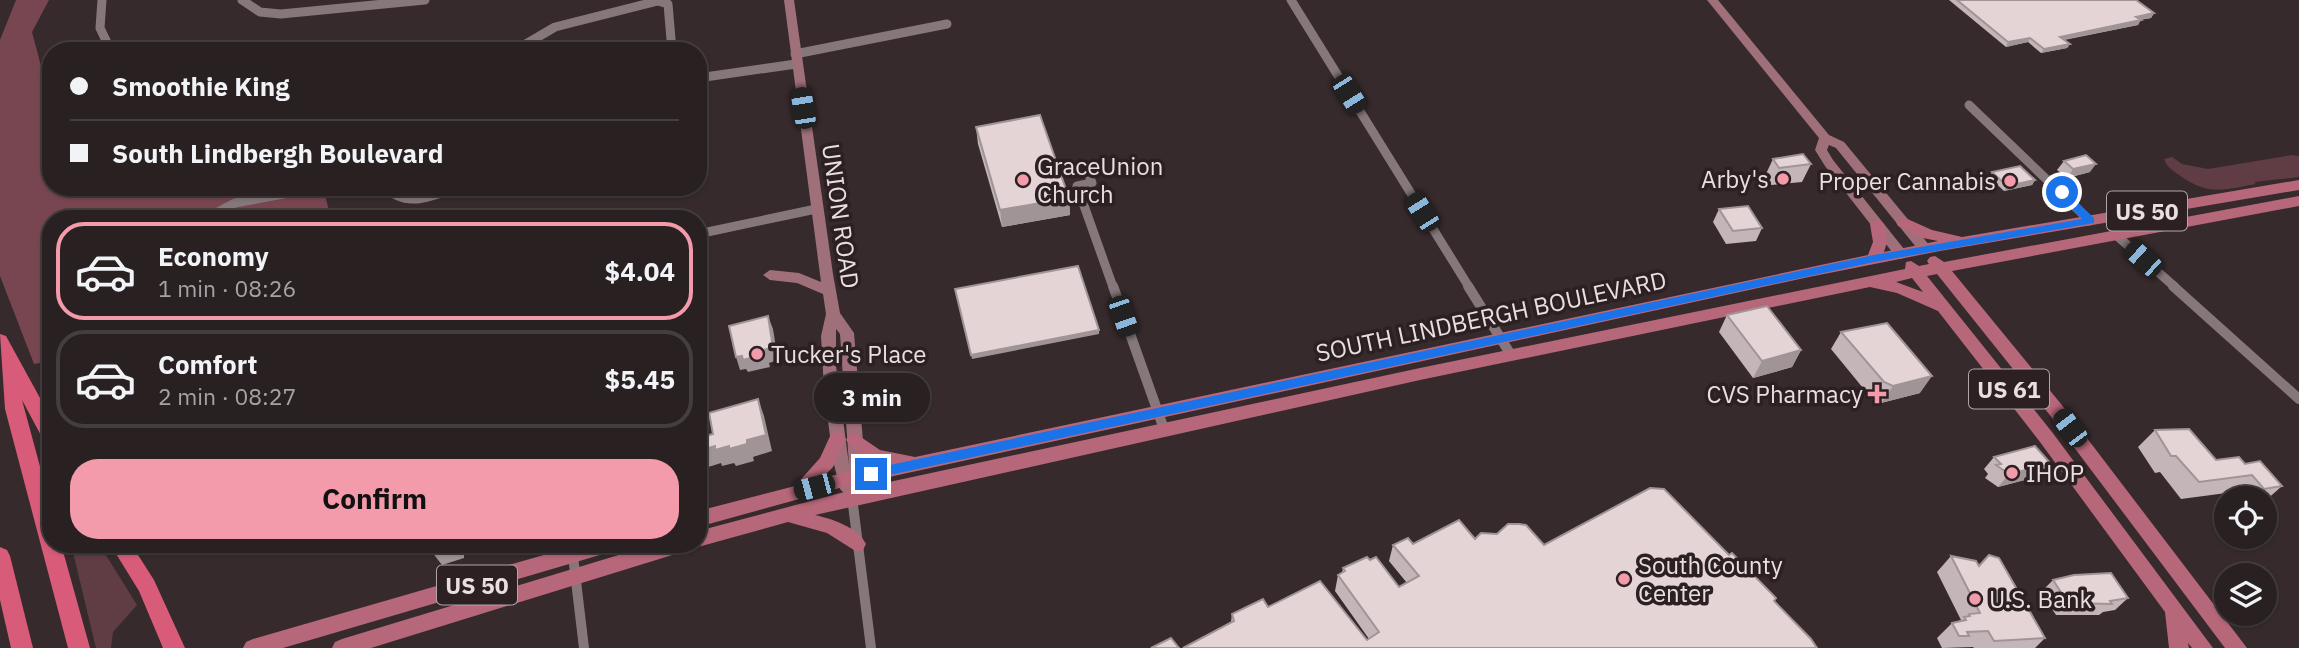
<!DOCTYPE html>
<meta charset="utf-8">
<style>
body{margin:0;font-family:"IBM Plex Sans",sans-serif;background:#342d2e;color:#f1f3f6;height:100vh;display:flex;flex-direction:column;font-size:26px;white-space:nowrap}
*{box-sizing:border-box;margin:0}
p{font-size:23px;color:#a5a3a5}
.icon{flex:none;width:38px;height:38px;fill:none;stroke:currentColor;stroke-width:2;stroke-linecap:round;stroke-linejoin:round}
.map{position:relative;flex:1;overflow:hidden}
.sheet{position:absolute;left:42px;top:210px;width:665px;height:343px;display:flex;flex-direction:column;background:#282021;border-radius:28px;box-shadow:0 2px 5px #0004,0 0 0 2px #443e3f}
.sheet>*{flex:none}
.top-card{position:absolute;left:42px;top:42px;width:665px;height:154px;border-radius:28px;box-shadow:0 2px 5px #0004,0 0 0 2px #443e3f;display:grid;align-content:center;height:154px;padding:0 28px;background:#282021}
.controls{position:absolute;left:2214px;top:486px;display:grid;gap:14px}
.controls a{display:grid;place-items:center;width:63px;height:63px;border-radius:50%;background:#282021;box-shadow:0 2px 5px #0004,0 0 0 2px #443e3f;font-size:35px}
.end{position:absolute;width:32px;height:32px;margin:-16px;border:9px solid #1a73e8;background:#fff;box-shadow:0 0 0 4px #fff}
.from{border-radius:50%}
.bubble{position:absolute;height:49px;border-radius:24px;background:#282021;box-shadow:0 2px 5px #0004,0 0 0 2px #443e3f;font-size:23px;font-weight:800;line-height:49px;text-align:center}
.car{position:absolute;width:21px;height:42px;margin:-21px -10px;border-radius:9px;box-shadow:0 0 5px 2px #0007;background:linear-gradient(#222 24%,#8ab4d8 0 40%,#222 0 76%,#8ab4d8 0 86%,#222 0)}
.top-card b{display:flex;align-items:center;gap:24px;height:66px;font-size:26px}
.top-card b+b{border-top:2px solid #443e3f}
.top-card i{width:18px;height:18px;background:#f1f3f6}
ul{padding:12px 0 0;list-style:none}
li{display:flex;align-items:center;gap:21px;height:98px;margin:0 14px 10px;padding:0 14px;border:4px solid #443e3f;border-radius:28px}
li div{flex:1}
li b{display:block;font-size:26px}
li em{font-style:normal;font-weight:800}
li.selected{border-color:#f39aab}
li>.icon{width:63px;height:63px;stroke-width:1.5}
.button{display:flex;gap:14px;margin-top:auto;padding:14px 28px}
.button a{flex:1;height:80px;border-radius:28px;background:#f39aab;color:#111;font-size:28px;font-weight:800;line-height:80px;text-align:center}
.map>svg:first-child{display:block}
.green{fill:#603d44}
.forest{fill:#784650}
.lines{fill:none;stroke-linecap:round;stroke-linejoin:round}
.street-far1{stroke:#86787a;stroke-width:9}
.street{stroke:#86787a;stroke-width:10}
.secondary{fill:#9f6f7a;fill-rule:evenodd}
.primary{fill:#b7677a;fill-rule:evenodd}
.highway{fill:#d85b7a;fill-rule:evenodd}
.wall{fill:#c4b6b8}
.shaded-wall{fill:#a09496}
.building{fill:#e4d4d6;stroke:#a09496;stroke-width:2}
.route{fill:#1a73e8}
.poi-dot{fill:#f39aab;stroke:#2c2022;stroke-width:2.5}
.labels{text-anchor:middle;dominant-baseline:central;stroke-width:7;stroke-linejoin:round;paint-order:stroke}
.shield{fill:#2c2022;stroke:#b0a6a7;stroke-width:2}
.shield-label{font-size:23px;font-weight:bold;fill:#e8dfe0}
.poi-label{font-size:24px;fill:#e8dfe0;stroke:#2c2022;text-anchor:start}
.street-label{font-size:24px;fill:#e8dfe0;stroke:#2c2022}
</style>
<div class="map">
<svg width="2299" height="648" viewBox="0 0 2299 648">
<rect width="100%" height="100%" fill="#362a2c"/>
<!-- green -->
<g class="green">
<path d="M2292,155L2299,156V177L2254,182L2256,184C2223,190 2208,196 2179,175C2172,170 2167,167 2164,159L2172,157L2182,164L2208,169Z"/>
<path d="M71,544H99L137,605L113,632L111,648H96Z"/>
</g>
<!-- forest -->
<path class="forest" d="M16,0H49L32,32L46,85L51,91V187H323L331,219H51V361L34,364L0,276V40Z"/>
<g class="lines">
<!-- street-far1 -->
<g class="street-far1">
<path d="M102,0L100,28L111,51"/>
<path d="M242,0L260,12L281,14L425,0"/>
<path d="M1291,0L1469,287"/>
<path d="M514,51L555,27L658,1L668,4L672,51"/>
<path d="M795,54L947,24"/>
<path d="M698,78L796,64"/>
<path d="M1969,105L2090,221"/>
<path d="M1089,175L1092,183L1077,186L1113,287"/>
<path d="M385,187C406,209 433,196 458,187"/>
<path d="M205,219L235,203L321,187"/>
<path d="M698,234L816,209"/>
<path d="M2116,235L2175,287"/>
</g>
<!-- street -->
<g class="street">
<path d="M1113,286L1164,429"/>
<path d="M1468,286L1511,355"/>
<path d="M2173,286L2299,399"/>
<path d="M852,497L871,648"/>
<path d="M573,556L584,648"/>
</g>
<!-- secondary -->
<g class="secondary">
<path d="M784,0H794L833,274L840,313L854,333L866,477L858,502L852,504L846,502L845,494L840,489L833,460L824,389L821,336L826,314L823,294L797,283L770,280L763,275L770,270L799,273L821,282ZM836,329L840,334L849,465L836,366Z"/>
<path d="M1707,0H1718L1829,135L1844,142L1930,246L1932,249L1930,252H1920L1836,148L1829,145L1827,150L1833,160L1908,254L1901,259L1896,257L1825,166L1815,150L1819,138Z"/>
</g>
<!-- primary -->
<g class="primary">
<path d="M2299,180V190L1940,251L1809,277L843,487L698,527V511L795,486L820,458L831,434L837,432L843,434L846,439L833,467L822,478L883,464C869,462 854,452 846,440L849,435L855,433L880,450L915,457L1868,255L1873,242L1870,224L1877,219L1884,224L1887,242L1884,252L1938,241L1923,238L1898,226L1896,222L1903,217L1932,230L1962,237Z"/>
<path d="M2299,196V206L1952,271L2061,404L2247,648H2225L2049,414L1937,274L1927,276L2052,432L2213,648H2192L2188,643L2189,648H2169L2165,612L2040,442L1938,311L1897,293L1870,287L1420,380L815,515C832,519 858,527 866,544L863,550L857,552L827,533L788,522L698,547L691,544H698V531L852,490L1420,368L1905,269L1906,262L1911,261L1919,266L1929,264L1927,261L1930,257L1935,256L1944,262ZM1912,278L1923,292L1896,282Z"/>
<path d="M582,544H619L616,550L610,552L283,648H243L246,642L253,639Z"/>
<path d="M655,544H691L688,550L682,552L371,648H332L335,642L342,639Z"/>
</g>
<!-- highway -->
<g class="highway">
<path d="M0,334L6,336L51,418V443L44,441L22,400L51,507V544H61L90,648H68L5,409Z"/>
<path d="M110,544H131L154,580L185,648H163L139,591Z"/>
<path d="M0,547L7,550L10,556L33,648H11L0,600Z"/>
</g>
</g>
<!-- wall -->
<g class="wall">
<path d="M1949,0H2136L2154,13L2151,18L2140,20L2138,25L2064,40L2070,44L2067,48L2041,53L2028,42L2006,47Z"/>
<path d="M976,127L1069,198L1070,215L1002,227L978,144Z"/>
<path d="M1773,159L1811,164L1802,182L1771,185L1765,176Z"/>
<path d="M2064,161L2090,172L2067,178L2057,170Z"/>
<path d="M1992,172L2035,180L2032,185L2004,191L1989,177Z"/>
<path d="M1719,209L1762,228L1756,241L1726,244L1713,222Z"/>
<path d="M1727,315L1801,350L1792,367L1753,378L1719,332Z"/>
<path d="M1841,332L1920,393L1881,403L1872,399L1831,349Z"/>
<path d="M2155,430L2216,460L2245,464L2282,486L2264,502V499H2240L2234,492L2181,499L2160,472L2155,473L2138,447Z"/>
<path d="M1994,457L2040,476L1998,487L1985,478L1988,474L1984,469Z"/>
<path d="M1475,539L1544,545L1774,601L1811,639L1183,648L1231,622L1232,614L1268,607L1367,640L1369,639L1335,591L1338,575L1342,573L1343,568L1399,587L1407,583L1389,561L1393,545Z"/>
<path d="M1951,556L1979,566L2045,638L2035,648H1974L1973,647L1942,648L1937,638L1952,623L1961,620L1937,572Z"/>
<path d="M2053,580L2128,598L2115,610L2103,612L2099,615H2056L2041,592Z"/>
</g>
<!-- shaded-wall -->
<g class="shaded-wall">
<path d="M2154,13L2151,18L2133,21L2136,17Z"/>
<path d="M2141,20L2138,25L2057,41L2060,37Z"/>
<path d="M2030,38L2028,42L2006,47L2008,42Z"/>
<path d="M2070,44L2067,48L2041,53L2044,49Z"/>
<path d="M2096,164L2090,172L2067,178L2073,169Z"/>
<path d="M2035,180L2032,185L2004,191L2007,186Z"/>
<path d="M1069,198L1070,215L1002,227L1000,210Z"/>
<path d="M768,316L773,329L778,360L769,363L770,367L748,372L746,369L740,370L736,357Z"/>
<path d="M1099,330V334L972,359L971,355Z"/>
<path d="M1801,350L1792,367L1753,378L1762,361Z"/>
<path d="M1932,376L1920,393L1881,403L1893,386Z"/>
<path d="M758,399L764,416L772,451L753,457L754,461L736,466L734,463L722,466L721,463L702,469L698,459V451L715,446L747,440Z"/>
<path d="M2051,464L2040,476L1998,487L2009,474Z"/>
<path d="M455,544H464V558L442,565L432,552Z"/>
</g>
<!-- building -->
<g class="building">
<path d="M1957,0H2136L2154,13L2136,17L2141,20L2060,37L2070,44L2044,49L2030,38L2008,42Z"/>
<path d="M1040,115L1069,198L1000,210L976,127Z"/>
<path d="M1803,154L1811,164L1779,168L1773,159Z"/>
<path d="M2086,155L2096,164L2073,169L2064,161Z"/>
<path d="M2020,166L2035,180L2007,186L1992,172Z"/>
<path d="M1748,206L1762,228L1733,231L1719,209Z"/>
<path d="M1078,266L1099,330L971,355L955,289Z"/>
<path d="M1767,306L1801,350L1762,361L1727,315Z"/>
<path d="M768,316L773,347L764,350L765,354L743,360L742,356L736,357L729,326Z"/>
<path d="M1887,323L1932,376L1893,386L1884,382L1841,332Z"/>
<path d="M758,399L766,435L747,440V444L729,449V446L715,450V446L698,451V438L713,434L709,413Z"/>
<path d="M2189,429L2216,460L2239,457L2245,464L2260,461L2282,486L2264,489L2252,475L2199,482L2176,456H2171L2155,430Z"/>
<path d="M2035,446L2051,464L2009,474L1996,465L2001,464L1994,457Z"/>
<path d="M1650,488L1664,489L1729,555L1732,553L1776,598L1774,601L1811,639L1817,648H1183L1234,621L1232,614L1263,599L1268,607L1320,581L1367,640L1379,632L1338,575L1345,571L1343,568L1367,557L1370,560L1376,557L1399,587L1419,576L1393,545L1408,538L1413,544L1459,520L1475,539L1481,533L1497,534L1508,524H1519L1526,525L1544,545Z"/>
<path d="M432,544H455V546L432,552Z"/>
<path d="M1989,555L1999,558L2045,638L1994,641L1988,631L1967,632L1969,636H1959L1952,623L1966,620L1964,617L1970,616L1969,614L1980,613L1951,556L1976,561L1979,566Z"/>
<path d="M2111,573L2128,598L2110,601L2112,604L2068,603L2053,580L2074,575Z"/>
<path d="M1171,638L1179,648H1151Z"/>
</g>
<!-- route -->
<path class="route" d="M2058,190H2065L2094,218V223L1874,262L871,479L864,474L871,469L1874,255L2082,219L2058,195Z"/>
<!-- markers -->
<g class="poi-dot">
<circle cx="1783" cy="179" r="7"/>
<circle cx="1023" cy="180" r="7"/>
<circle cx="2010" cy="181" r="7"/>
<circle cx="757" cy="354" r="7"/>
<path d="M1873.5 383.5h7v7h7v7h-7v7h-7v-7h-7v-7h7z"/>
<circle cx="2012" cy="473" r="7"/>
<circle cx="1624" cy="579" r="7"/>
<circle cx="1975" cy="599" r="7"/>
</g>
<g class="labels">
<!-- shield labels -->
<g class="shield">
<rect x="2107" y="191.5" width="80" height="39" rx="5"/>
<rect x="1969" y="369.5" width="80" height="39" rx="5"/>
<rect x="437" y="565.5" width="80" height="39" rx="5"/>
</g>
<g class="shield-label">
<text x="2147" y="211">US 50</text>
<text x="2009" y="389">US 61</text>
<text x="477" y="585">US 50</text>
</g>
<!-- poi labels -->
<g class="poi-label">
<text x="1037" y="166">GraceUnion<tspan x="1037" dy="28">Church</tspan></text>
<text x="1769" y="179" text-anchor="end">Arby's</text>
<text x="1996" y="181" text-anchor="end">Proper Cannabis</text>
<text x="771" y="354">Tucker's Place</text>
<text x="1863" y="394" text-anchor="end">CVS Pharmacy</text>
<text x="2026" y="473">IHOP</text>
<text x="1638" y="565">South County<tspan x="1638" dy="28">Center</tspan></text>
<text x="1989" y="599">U.S. Bank</text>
</g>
<!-- street labels -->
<g class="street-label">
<text transform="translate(841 216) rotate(82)">UNION ROAD</text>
<text transform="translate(1491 316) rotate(-12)">SOUTH LINDBERGH BOULEVARD</text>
</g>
</g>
</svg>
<div class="controls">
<a><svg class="icon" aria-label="locate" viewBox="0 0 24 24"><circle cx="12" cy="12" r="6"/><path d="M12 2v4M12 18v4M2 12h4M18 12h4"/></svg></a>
<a><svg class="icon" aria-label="layers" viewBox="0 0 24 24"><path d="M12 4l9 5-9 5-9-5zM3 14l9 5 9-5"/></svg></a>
</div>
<i class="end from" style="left:2062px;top:192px"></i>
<i class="end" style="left:871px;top:474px"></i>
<div class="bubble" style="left:814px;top:373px;width:116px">3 min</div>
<i class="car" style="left:1349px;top:94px;rotate:148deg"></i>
<i class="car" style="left:803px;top:108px;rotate:351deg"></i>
<i class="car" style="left:1422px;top:212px;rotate:328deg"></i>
<i class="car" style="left:2143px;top:259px;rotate:312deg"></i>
<i class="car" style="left:1123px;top:316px;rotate:161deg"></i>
<i class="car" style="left:2070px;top:428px;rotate:323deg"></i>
<i class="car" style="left:814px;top:487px;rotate:255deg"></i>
<div class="top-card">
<b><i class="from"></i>Smoothie King</b>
<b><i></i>South Lindbergh Boulevard</b>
</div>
<section class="sheet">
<ul>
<li class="selected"><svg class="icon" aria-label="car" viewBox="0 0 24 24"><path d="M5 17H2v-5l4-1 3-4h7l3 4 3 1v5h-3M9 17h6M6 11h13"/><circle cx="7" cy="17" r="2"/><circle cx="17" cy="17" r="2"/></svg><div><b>Economy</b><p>1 min · 08:26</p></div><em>$4.04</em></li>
<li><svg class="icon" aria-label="car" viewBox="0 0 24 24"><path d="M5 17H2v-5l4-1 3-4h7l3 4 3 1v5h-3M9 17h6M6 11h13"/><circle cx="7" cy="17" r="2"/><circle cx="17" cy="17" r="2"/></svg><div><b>Comfort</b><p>2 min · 08:27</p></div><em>$5.45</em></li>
</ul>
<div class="button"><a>Confirm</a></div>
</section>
</div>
